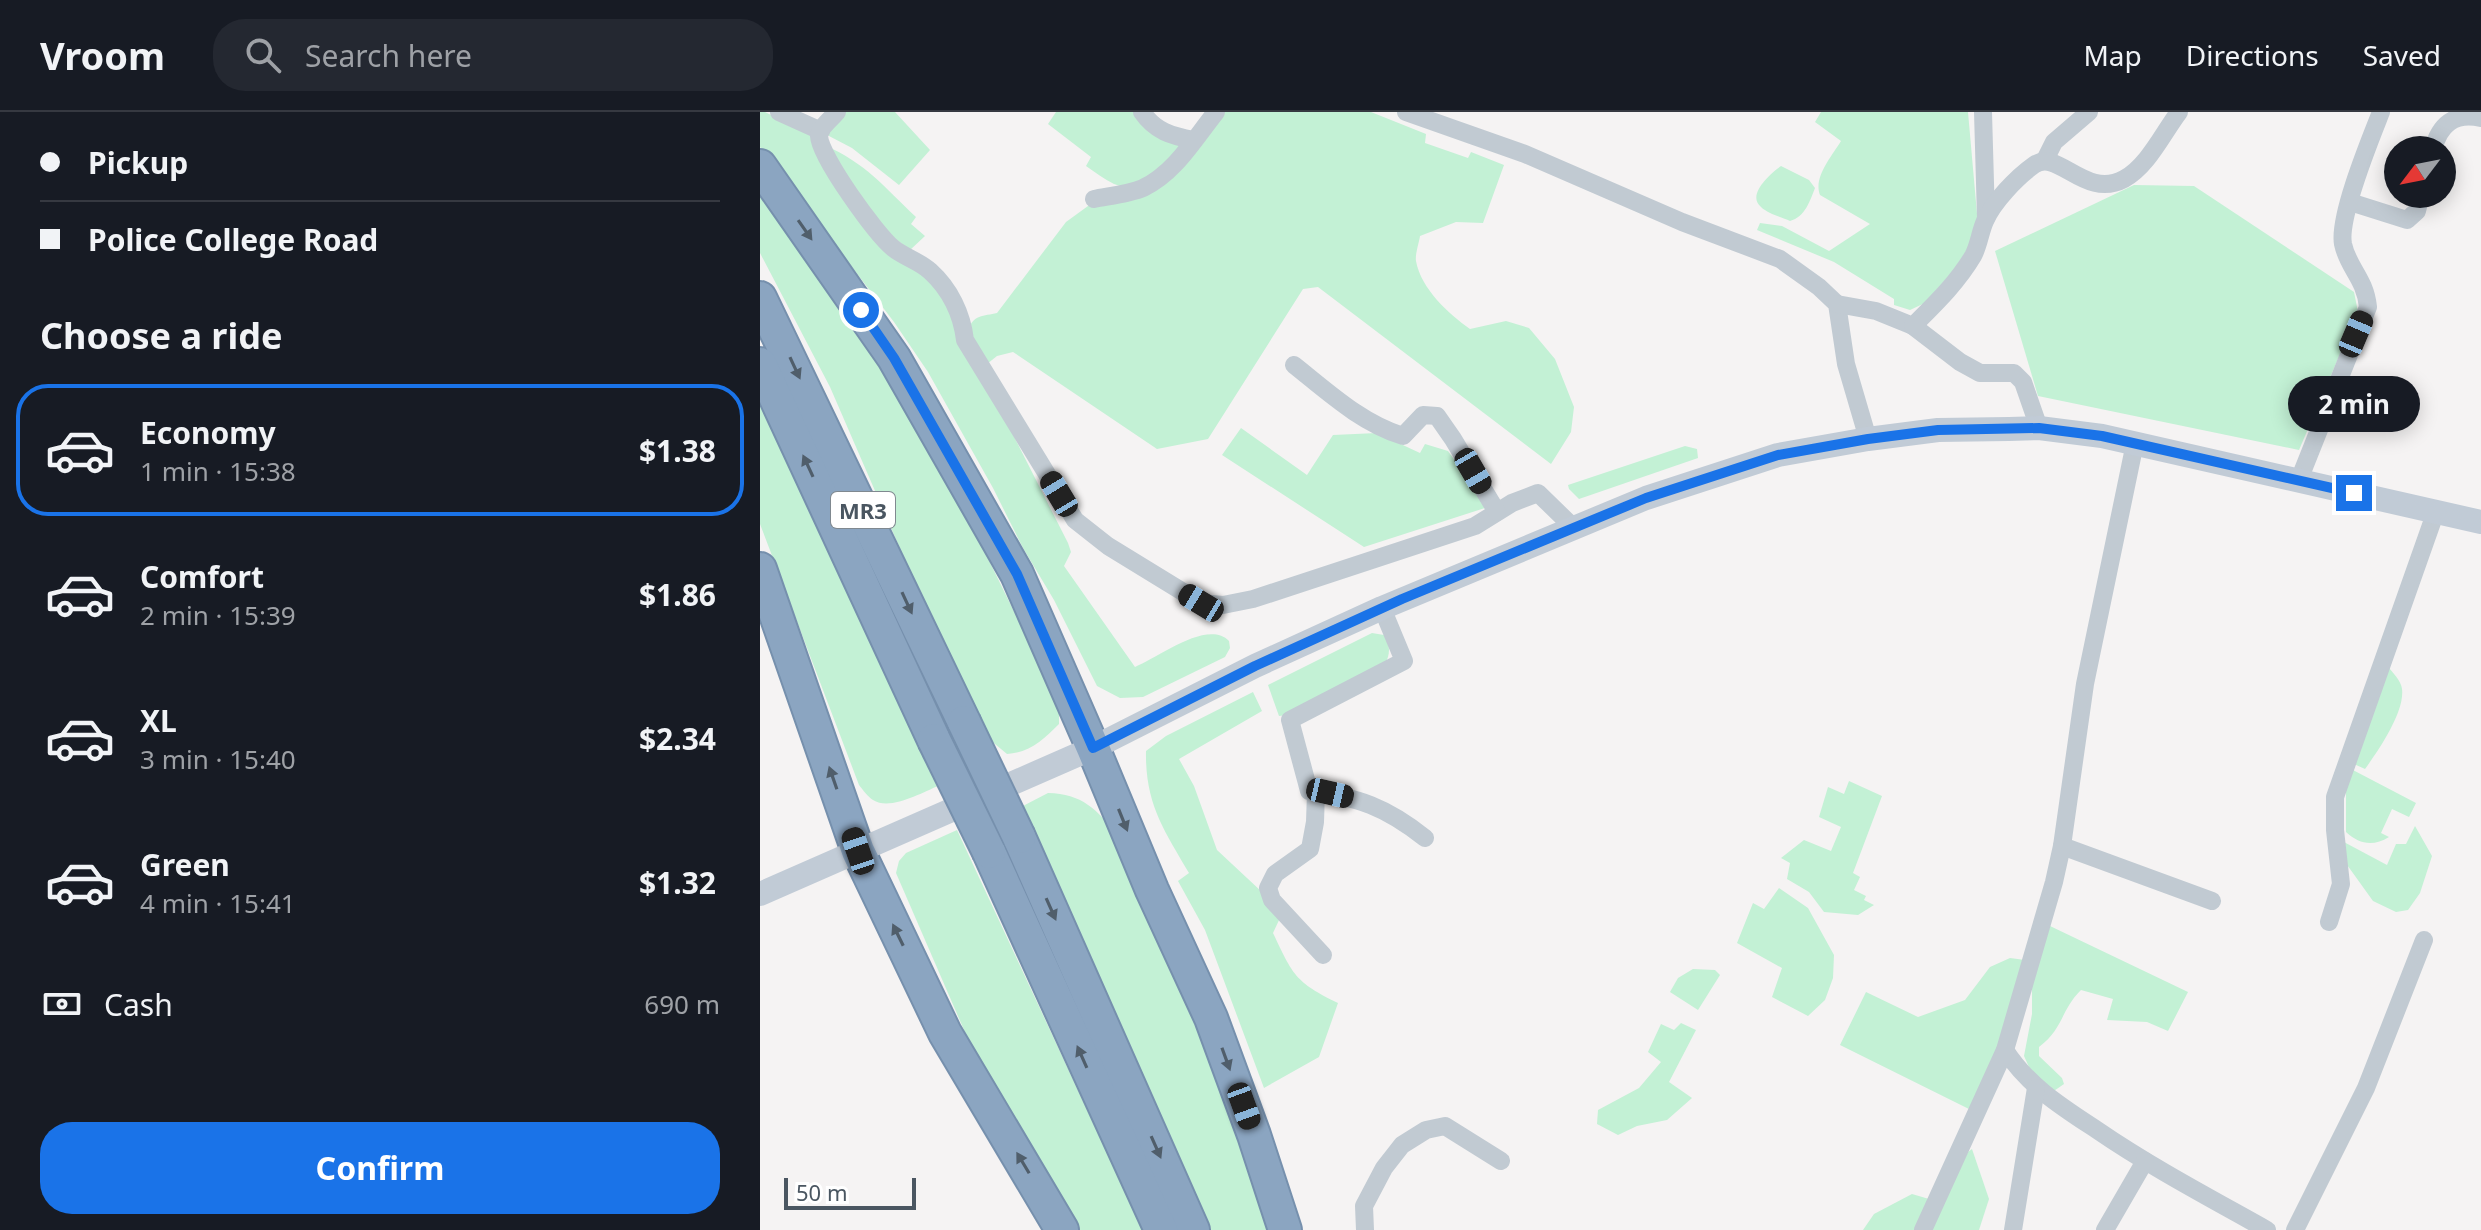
<!DOCTYPE html>
<meta charset="utf-8">
<style>
body{margin:0;font-family:"Noto Sans",sans-serif;background:#242831;color:#f1f3f6;height:100vh;display:flex;flex-direction:column;font-size:30px;white-space:nowrap}
*{box-sizing:border-box;margin:0}
p{font-size:26px;color:#9ea1a6}
.icon{flex:none;width:44px;height:44px;fill:none;stroke:currentColor;stroke-width:2;stroke-linecap:round;stroke-linejoin:round}
.map{position:relative;flex:1;overflow:hidden}
.drawer{display:flex;flex-direction:column;background:#171b24;width:760px}
.drawer>*{flex:none}
.top-card{display:grid;align-content:center;height:176px;padding:0 40px;background:#171b24}
.needle{width:52px;rotate:238deg}
.fabs{position:absolute;left:1624px;top:24px;display:grid;gap:16px}
.fabs a{display:grid;place-items:center;width:72px;height:72px;border-radius:50%;background:#171b24;box-shadow:0 4px 20px #0003;font-size:40px}
.scale{position:absolute;left:24px;bottom:20px;width:132px;box-sizing:border-box;padding-left:8px;border:4px solid #4a5661;border-top:0;font-size:22px;line-height:28px;white-space:nowrap;color:#4a5661;-webkit-text-stroke:6px #fff;paint-order:stroke}
.end{position:absolute;width:36px;height:36px;margin:-18px;border:10px solid #1a73e8;background:#fff;box-shadow:0 0 0 4px #fff}
.from{border-radius:50%}
.bubble{position:absolute;height:56px;border-radius:28px;background:#171b24;box-shadow:0 4px 20px #0003;font-size:26px;font-weight:700;line-height:56px;text-align:center}
.car{position:absolute;width:24px;height:48px;margin:-24px -12px;border-radius:10px;box-shadow:0 0 6px 2px #0007;background:linear-gradient(#222 24%,#8ab4d8 0 40%,#222 0 76%,#8ab4d8 0 86%,#222 0)}
.top-card b{display:flex;align-items:center;gap:28px;height:76px;font-size:30px}
.top-card b+b{border-top:2px solid #363941}
.top-card i{width:20px;height:20px;background:#f1f3f6}
ul{padding:0;list-style:none}
li{display:flex;align-items:center;gap:24px;height:132px;margin:0 16px 12px;padding:0 24px;border:4px solid transparent;border-radius:32px}
li div{flex:1}
li b{display:block;font-size:30px}
li em{font-style:normal;font-weight:700}
li.on{border-color:#1a73e8}
li>.icon{width:72px;height:72px;stroke-width:1.5}
h2{padding:0 40px;font-size:36px;line-height:96px}
.pay{display:flex;align-items:center;gap:20px;height:88px;padding:0 40px;font-size:30px}
.pay p{margin-inline-start:auto}
.primary-button{display:flex;gap:16px;margin-top:auto;padding:16px 40px}
.primary-button a{flex:1;height:92px;border-radius:32px;background:#1a73e8;color:#fff;font-size:32px;font-weight:700;line-height:92px;text-align:center}
header{display:flex;align-items:center;gap:48px;box-sizing:border-box;height:112px;padding:0 40px;background:#171b24;border-bottom:2px solid #363941}
header strong{font-size:38px}
nav{display:flex;gap:44px;margin-inline-start:auto;font-size:28px}
.search{width:560px;height:72px;background:#242831;display:flex;align-items:center;gap:20px;box-sizing:border-box;padding:0 28px;border-radius:32px;color:#9ea1a6;font-size:30px}
main{display:flex;flex:1;min-height:0}
.map>svg:first-child{display:block}
.green{fill:#c3f1d5}
.lines{fill:none;stroke-linecap:round;stroke-linejoin:round}
.highway-casing{stroke:#7690ad;stroke-width:36}
.street{stroke:#c1cad2;stroke-width:18}
.secondary{stroke:#c1cbd6;stroke-width:24}
.highway{stroke:#8ba5c1;stroke-width:32}
.highway-bridge-casing{stroke:#7690ad;stroke-width:36;stroke-linecap:butt}
.highway-bridge{stroke:#8ba5c1;stroke-width:32}
.oneway{fill:#505e6b}
.route{stroke:#1a73e8;stroke-width:10}
.labels{text-anchor:middle;dominant-baseline:central;stroke-width:6;stroke-linejoin:round;paint-order:stroke}
.shield{fill:#fff;stroke:#808990;stroke-width:2}
.shield-label{font-size:22px;font-weight:bold;fill:#4a5661}
</style>
<header>
<strong>Vroom</strong>
<div class="search"><svg class="icon" aria-label="search" viewBox="0 0 24 24"><circle cx="10" cy="10" r="6"/><path d="M15 15l6 6"/></svg>Search here</div>
<nav><a>Map</a><a>Directions</a><a>Saved</a></nav>
</header>
<main>
<section class="drawer">
<div class="top-card">
<b><i class="from"></i>Pickup</b>
<b><i></i>Police College Road</b>
</div>
<h2>Choose a ride</h2>
<ul>
<li class="on"><svg class="icon" aria-label="car" viewBox="0 0 24 24"><path d="M5 17H2v-5l4-1 3-4h7l3 4 3 1v5h-3M9 17h6M6 11h13"/><circle cx="7" cy="17" r="2"/><circle cx="17" cy="17" r="2"/></svg><div><b>Economy</b><p>1 min · 15:38</p></div><em>$1.38</em></li>
<li><svg class="icon" aria-label="car" viewBox="0 0 24 24"><path d="M5 17H2v-5l4-1 3-4h7l3 4 3 1v5h-3M9 17h6M6 11h13"/><circle cx="7" cy="17" r="2"/><circle cx="17" cy="17" r="2"/></svg><div><b>Comfort</b><p>2 min · 15:39</p></div><em>$1.86</em></li>
<li><svg class="icon" aria-label="car" viewBox="0 0 24 24"><path d="M5 17H2v-5l4-1 3-4h7l3 4 3 1v5h-3M9 17h6M6 11h13"/><circle cx="7" cy="17" r="2"/><circle cx="17" cy="17" r="2"/></svg><div><b>XL</b><p>3 min · 15:40</p></div><em>$2.34</em></li>
<li><svg class="icon" aria-label="car" viewBox="0 0 24 24"><path d="M5 17H2v-5l4-1 3-4h7l3 4 3 1v5h-3M9 17h6M6 11h13"/><circle cx="7" cy="17" r="2"/><circle cx="17" cy="17" r="2"/></svg><div><b>Green</b><p>4 min · 15:41</p></div><em>$1.32</em></li>
</ul>
<div class="pay"><svg class="icon" aria-label="cash" viewBox="0 0 24 24"><path d="M3 7h18v10H3z"/><circle cx="12" cy="12" r="2"/></svg>Cash<p>690 m</p></div>
<div class="primary-button"><a>Confirm</a></div>
</section>
<div class="map">
<svg width="1721" height="1118" viewBox="0 0 1721 1118">
<rect width="100%" height="100%" fill="#f5f3f3"/>
<!-- green -->
<g class="green">
<path d="M0,0H5L53,24L64,52L177,173L308,431L311,440L304,454L375,555C398,546 447,507 469,529L470,536L465,545L383,585L360,586L337,574L294,488L263,436L233,376L168,260L134,210L0,35Z"/>
<path d="M82,0H135L170,38L139,73L92,36L69,24L67,21Z"/>
<path d="M296,0H376L424,32C407,50 383,84 354,72C344,67 335,60 326,54L331,45L288,12Z"/>
<path d="M464,0H611L666,22L665,31L708,46L711,40L744,53L723,111L696,110L660,124C659,131 655,142 656,149C661,177 689,202 710,217L746,209L769,216L795,247L814,295L811,320L791,352L558,175L543,177L448,327L397,337L253,240L237,244L227,252L209,218C212,203 224,204 237,201L306,110L339,86L377,80Z"/>
<path d="M1061,0H1208L1218,113L1207,138L1193,159L1165,191L1150,198L1134,193V187L1074,150L997,118L1000,111L1022,114L1069,139L1110,112L1060,83C1053,65 1072,44 1081,29L1055,10Z"/>
<path d="M64,33C106,51 124,75 156,105L151,112L165,124L150,138L125,119Z"/>
<path d="M1021,54L1049,68L1055,76C1050,89 1045,105 1030,109C1022,105 1008,102 1001,95C986,83 1011,61 1021,54Z"/>
<path d="M1374,73L1434,74L1594,180L1598,200L1539,338L1278,284L1235,139Z"/>
<path d="M0,84C53,157 110,230 156,309C208,401 252,497 299,591V612C283,628 271,640 247,642L223,622L184,538L70,275L0,141Z"/>
<path d="M0,282L87,465L178,674C161,681 130,699 113,688C108,685 103,678 99,673L0,412Z"/>
<path d="M481,316L547,363L573,323L617,321L660,341L665,332L688,339L728,395L604,435L462,343Z"/>
<path d="M925,334L937,337L938,346L819,387L809,377L808,373Z"/>
<path d="M612,521L624,523C631,535 630,541 625,553L528,603L519,604L508,573Z"/>
<path d="M1629,556C1634,562 1641,569 1642,577C1645,600 1618,639 1605,657L1594,652Z"/>
<path d="M493,580L502,599L419,647L434,674L457,738L502,780L520,806L513,821C533,863 535,870 578,891L559,945L504,976L445,818L418,769L429,761C404,718 385,692 386,639L406,624Z"/>
<path d="M1591,657L1656,691L1649,705L1632,697L1621,721L1629,725C1613,735 1599,732 1586,720V673Z"/>
<path d="M1089,669L1122,684L1093,761L1100,765L1094,778L1106,784L1104,788L1114,793L1098,803L1064,800L1049,780L1027,767L1030,751L1021,746L1044,728L1071,739L1081,715L1059,705L1068,675L1084,682Z"/>
<path d="M288,681C322,682 337,697 357,723C373,743 383,778 394,801C440,904 473,1011 510,1118H451L340,885L261,695Z"/>
<path d="M1655,714L1672,744L1660,781L1648,798L1636,800L1613,789L1585,750L1582,729L1627,753L1636,732H1646Z"/>
<path d="M197,718L383,1118H317L214,941L136,761L139,749L146,741Z"/>
<path d="M1019,776L1048,796L1074,843L1073,866L1065,888L1048,904L1012,885L1022,856L977,831L993,791L1004,797Z"/>
<path d="M1290,814L1428,880L1408,919L1387,910L1347,908L1353,887L1321,878C1300,899 1304,916 1279,935V944L1302,966L1304,972L1291,981L1269,955L1264,944L1272,902V871Z"/>
<path d="M1250,846L1265,848L1257,886L1213,999L1080,933L1106,880L1158,905L1205,888L1230,855Z"/>
<path d="M933,857L955,858L960,863L938,898L910,880L918,866Z"/>
<path d="M921,911L936,918L909,970L932,986L907,1008L877,1014L858,1023L837,1012L838,998L879,976L901,950L888,940L901,912L914,918Z"/>
<path d="M1212,1037L1229,1087L1219,1118H1171L1208,1040Z"/>
<path d="M1152,1082L1169,1087L1155,1118H1103L1114,1102Z"/>
</g>
<g class="lines">
<defs>
<g id="highway">
<path d="M0,54L134,246L257,462L333,636L392,778L451,906L494,1023L525,1118"/>
<path d="M0,186L204,610"/>
<path d="M0,252L174,628"/>
<path d="M0,457L98,739L185,921L302,1118"/>
<path d="M259,725L433,1118"/>
<path d="M229,740L401,1118"/>
</g>
</defs>
<!-- highway casing -->
<use href="#highway" class="highway-casing"/>
<!-- street -->
<g class="street">
<path d="M19,0L61,19"/>
<path d="M77,0C72,6 59,16 59,24C60,45 116,122 133,136C144,145 159,149 170,159C190,177 202,202 205,228L315,408L348,434L441,491L463,493L493,487L715,414L752,391L778,381L814,416"/>
<path d="M382,0C395,19 411,24 434,28"/>
<path d="M646,0L765,42L922,110L1020,147L1059,175L1077,192L1086,252L1108,327"/>
<path d="M1223,0L1226,106"/>
<path d="M1673,38C1679,13 1694,0 1721,6"/>
<path d="M1285,48L1294,30L1329,0"/>
<path d="M334,87C349,84 369,82 383,76C415,61 435,26 456,0"/>
<path d="M1590,90L1647,108L1657,99L1661,82"/>
<path d="M1077,192L1116,199L1153,214C1175,192 1197,171 1213,144C1219,133 1220,120 1225,109C1233,90 1257,65 1274,53C1298,36 1325,88 1364,67C1388,54 1403,21 1419,0"/>
<path d="M1153,214L1200,250L1220,261H1254L1263,270L1279,316"/>
<path d="M534,253C568,280 601,311 643,324L663,303L677,304L693,327L737,400"/>
<path d="M1539,368L1608,195C1605,166 1588,156 1583,132C1578,105 1610,28 1621,0"/>
<path d="M622,496L644,549L530,608L549,679C598,685 626,695 665,726"/>
<path d="M556,680L555,710L550,737L515,762L508,776L512,788L563,843"/>
<path d="M1302,734L1452,789"/>
<path d="M1569,810L1581,772L1575,718V685L1676,399"/>
<path d="M1245,938C1268,974 1302,995 1337,1018C1391,1055 1450,1086 1507,1118"/>
<path d="M605,1118L604,1094L624,1056L642,1033L666,1018L685,1014L741,1049"/>
<path d="M1163,1118L1245,938L1294,770L1302,734L1325,572L1375,331"/>
<path d="M1253,1118L1276,976"/>
<path d="M1345,1118L1385,1049"/>
<path d="M1535,1118L1606,976L1664,828"/>
</g>
<!-- secondary -->
<path class="secondary" d="M0,782L333,636L495,554L622,496L886,386L1018,343L1108,327L1178,318L1249,317L1279,316L1342,324L1721,410"/>
<!-- highway -->
<use href="#highway" class="highway"/>
<defs>
<g id="highway-bridge">
<path d="M204,610L259,725"/>
<path d="M174,628L229,740"/>
</g>
</defs>
<!-- highway-bridge casing -->
<use href="#highway-bridge" class="highway-bridge-casing"/>
<!-- highway-bridge -->
<use href="#highway-bridge" class="highway-bridge"/>
</g>
<!-- one-way arrows -->
<defs><path id="oneway-solid" d="M-6-.8H1V-3.2L6.5 0L1 3.2V.8H-6Z" transform="scale(2)"/></defs>
<g class="oneway">
<use href="#oneway-solid" transform="translate(45 118) rotate(55)"/>
<use href="#oneway-solid" transform="translate(35 256) rotate(65)"/>
<use href="#oneway-solid" transform="translate(48 354) rotate(-115)"/>
<use href="#oneway-solid" transform="translate(147 491) rotate(65)"/>
<use href="#oneway-solid" transform="translate(73 666) rotate(-109)"/>
<use href="#oneway-solid" transform="translate(363 708) rotate(68)"/>
<use href="#oneway-solid" transform="translate(291 797) rotate(66)"/>
<use href="#oneway-solid" transform="translate(138 823) rotate(-116)"/>
<use href="#oneway-solid" transform="translate(322 945) rotate(-114)"/>
<use href="#oneway-solid" transform="translate(466 947) rotate(70)"/>
<use href="#oneway-solid" transform="translate(396 1035) rotate(66)"/>
<use href="#oneway-solid" transform="translate(263 1051) rotate(-121)"/>
</g>
<g class="lines">
<!-- route -->
<path class="route" d="M101,198L134,246L257,462L333,636L495,554L642,487L886,386L1018,343L1108,327L1178,318L1279,316L1342,324L1594,381"/>
</g>
<g class="labels">
<!-- shield labels -->
<rect class="shield" x="71" y="380" width="64" height="36" rx="6"/>
<g class="shield-label">
<text x="103" y="398">MR3</text>
</g>
</g>
</svg>
<div class="fabs">
<a><svg class="needle" viewBox="-14 -14 28 28"><path d="M0-13l5 13h-10z" fill="#e53935"/><path d="M0 13l5-13h-10z" fill="#9ea1a6"/></svg></a>
</div>
<div class="scale">50 m</div>
<i class="end from" style="left:101px;top:198px"></i>
<i class="end" style="left:1594px;top:381px"></i>
<div class="bubble" style="left:1528px;top:264px;width:132px">2 min</div>
<i class="car" style="left:1596px;top:222px;rotate:23deg"></i>
<i class="car" style="left:713px;top:359px;rotate:150deg"></i>
<i class="car" style="left:299px;top:382px;rotate:329deg"></i>
<i class="car" style="left:441px;top:491px;rotate:301deg"></i>
<i class="car" style="left:570px;top:681px;rotate:103deg"></i>
<i class="car" style="left:98px;top:739px;rotate:341deg"></i>
<i class="car" style="left:484px;top:994px;rotate:160deg"></i>
</div>
</main>
